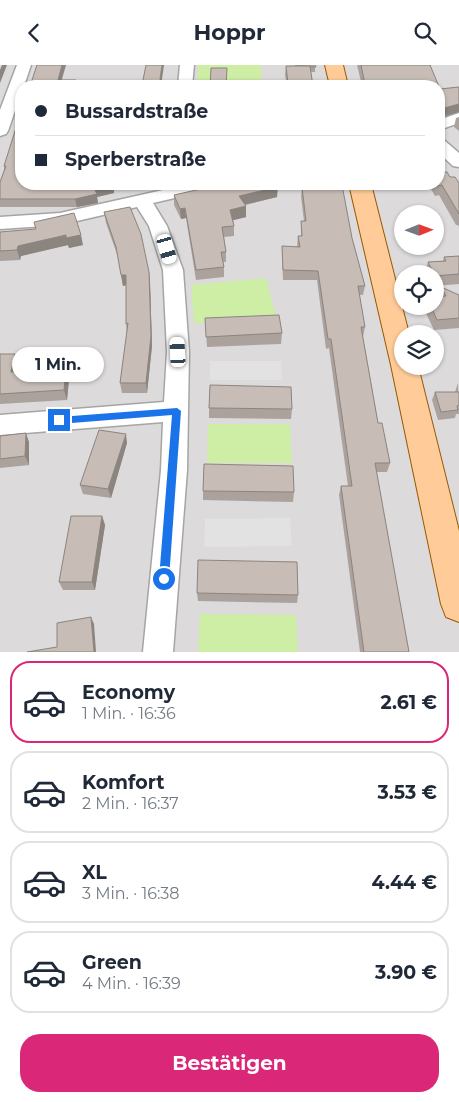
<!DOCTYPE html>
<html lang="de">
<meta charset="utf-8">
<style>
body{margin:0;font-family:Montserrat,sans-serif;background:#f6f6f7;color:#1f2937;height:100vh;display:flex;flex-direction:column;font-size:19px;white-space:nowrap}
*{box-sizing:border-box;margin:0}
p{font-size:16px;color:#747a83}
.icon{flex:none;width:28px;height:28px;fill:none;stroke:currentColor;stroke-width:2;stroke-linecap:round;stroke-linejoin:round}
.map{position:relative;height:587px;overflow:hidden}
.panel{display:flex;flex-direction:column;background:#fff;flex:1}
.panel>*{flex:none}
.guide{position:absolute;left:15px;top:15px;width:430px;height:110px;border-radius:20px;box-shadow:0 1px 4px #0004;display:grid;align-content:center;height:110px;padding:0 20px;background:#fff}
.needle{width:32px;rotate:89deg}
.fabs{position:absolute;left:394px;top:140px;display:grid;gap:10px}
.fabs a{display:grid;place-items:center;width:50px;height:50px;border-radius:50%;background:#fff;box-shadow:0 1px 4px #0004;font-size:25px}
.end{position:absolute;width:22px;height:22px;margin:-11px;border:6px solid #1a73e8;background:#fff;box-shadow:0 0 0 2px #fff}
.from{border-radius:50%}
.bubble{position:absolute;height:35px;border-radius:18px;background:#fff;box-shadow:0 1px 4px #0004;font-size:16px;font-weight:700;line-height:35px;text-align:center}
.car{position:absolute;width:15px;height:30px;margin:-15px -8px;border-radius:6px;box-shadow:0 0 4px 1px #0007;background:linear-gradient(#fff 24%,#345 0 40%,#fff 0 76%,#345 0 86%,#fff 0)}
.guide b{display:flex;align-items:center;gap:18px;height:48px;font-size:19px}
.guide b+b{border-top:1px solid #e0e1e3}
.guide i{width:12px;height:12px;background:#1f2937}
ul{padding:9px 0 0;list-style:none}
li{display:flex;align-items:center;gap:15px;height:82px;margin:0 10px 8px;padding:0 10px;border:2px solid #e0e1e3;border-radius:20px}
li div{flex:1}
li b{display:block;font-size:19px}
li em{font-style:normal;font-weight:700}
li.on{border-color:#db2777}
li>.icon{width:45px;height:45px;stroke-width:1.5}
.primary-button{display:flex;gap:10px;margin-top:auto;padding:10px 20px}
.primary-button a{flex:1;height:58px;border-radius:20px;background:#db2777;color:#fff;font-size:20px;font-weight:700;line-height:58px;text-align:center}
header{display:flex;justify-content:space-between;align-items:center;height:65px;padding:0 20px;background:#fff;font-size:22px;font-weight:700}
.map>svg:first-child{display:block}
.residential{fill:#dcdadb;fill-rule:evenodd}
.grass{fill:#ceeda5}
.parking{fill:#e2e2e2}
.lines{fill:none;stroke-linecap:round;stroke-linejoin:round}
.minor-casing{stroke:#a5a5a5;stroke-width:3}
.major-casing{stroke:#975900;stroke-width:2}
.minor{fill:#fff;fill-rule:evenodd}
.major{fill:#ffcb98;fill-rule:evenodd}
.wall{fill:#aba29d}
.shaded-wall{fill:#8b847f}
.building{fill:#c7bcb6;stroke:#8b847f}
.route{fill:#1a73e8}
</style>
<header><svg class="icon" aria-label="back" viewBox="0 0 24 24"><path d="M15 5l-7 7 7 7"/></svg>Hoppr<svg class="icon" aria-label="search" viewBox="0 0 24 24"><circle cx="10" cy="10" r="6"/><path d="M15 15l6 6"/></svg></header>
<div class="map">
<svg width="459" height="587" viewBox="0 0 459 587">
<rect width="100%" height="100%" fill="#efeae3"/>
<!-- residential -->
<path class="residential" d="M0,0H459V587H0ZM21,21H439V119H21ZM402,149H435V181H402ZM402,209H435V241H402ZM402,269H435V301H402Z"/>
<!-- grass -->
<g class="grass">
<path d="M198,0H261L262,21H197Z"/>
<path d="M266,213L277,255L194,258L191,220Z"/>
<path d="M208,359H290L292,398H207Z"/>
<path d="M200,549L296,550L298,587H198Z"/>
</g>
<!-- parking -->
<g class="parking">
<path d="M210,296H281L282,315H210Z"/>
<path d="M290,453L292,481L204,482L205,454Z"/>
</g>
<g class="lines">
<defs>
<g id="minor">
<path d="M17,0H31L24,21H21V28L8,66L6,69L0,71V45Z"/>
<path d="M180,0H194L192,21H178Z"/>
<path d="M459,48V58L439,65V55Z"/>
<path d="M439,74L445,76L459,88V102L453,101L439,88Z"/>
<path d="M190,119H221L218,123L153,138L167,161L183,205L189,287L187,405L173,587H143L161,405L163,357L0,370V350L164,337L167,287L163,205L149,161L137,142L60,160L0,164V152L60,148Z"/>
</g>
<g id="major">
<path d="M325,0H343L348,21H330Z"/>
<path d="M349,119H371L409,269H402V301H418L459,466V557L446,552L441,539L391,300Z"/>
</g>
</defs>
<!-- minor casing -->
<use href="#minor" class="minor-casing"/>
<!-- major casing -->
<use href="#major" class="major-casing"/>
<!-- minor -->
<use href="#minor" class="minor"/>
<!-- major -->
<use href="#major" class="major"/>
</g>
<!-- wall -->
<g class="wall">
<path d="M295,0H315V7H311L313,21H287L285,10L286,1H295Z"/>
<path d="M357,0H430L440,24L459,22L442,52L439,51V21H362Z"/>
<path d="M21,47V119H141L114,125V128L97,132L98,138L77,142H0V117L4,105V101Z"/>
<path d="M459,52V66L454,62L456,53Z"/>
<path d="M442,107L459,118V162L458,160H456L439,130L435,131L431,124H426L423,119H439Z"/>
<path d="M308,120L352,173L365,221L363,230H359L365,262L363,272L378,358L390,398L387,407H376L409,587H360L339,430L341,421H348L329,283L326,284L317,215H283L282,191V181L297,182L298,171H301V156H304L301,132L302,122H308Z"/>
<path d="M174,130L277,132L245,140L246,152L233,155L234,161V171L224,172L226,187V197H223L224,202V212L196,215L186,153L181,154L174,140Z"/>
<path d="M104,147L149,207L150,218L152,281L147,328H122L120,318L127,268L126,259V220L123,221L118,192L106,158Z"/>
<path d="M0,167L83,180L69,183L68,180L21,191L20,195L0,196Z"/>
<path d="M459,191V219L435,221V209H426L425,207L428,197L443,196L444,192Z"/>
<path d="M441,222L459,230V263L434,265L424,244V241H435Z"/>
<path d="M205,253L282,268L281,279L207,282Z"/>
<path d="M0,289L18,298L17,307L69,314L67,335L0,339Z"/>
<path d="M458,318L459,349H456L455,353L438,355L432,335L435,327H455Z"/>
<path d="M209,343L292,344L291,354L209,353Z"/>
<path d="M0,371L29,377V400L0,403Z"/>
<path d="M127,378L111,433L83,429L80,420Z"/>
<path d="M203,426L294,427L293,437L203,435Z"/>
<path d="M102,451L105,460L95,525H63L59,517Z"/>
<path d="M197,528L298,530L297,538L198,536Z"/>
</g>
<!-- shaded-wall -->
<g class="shaded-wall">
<path d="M2,0H7L0,18V5Z"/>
<path d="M62,0H66L60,21L58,15Z"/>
<path d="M162,0H164L161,21L160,14Z"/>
<path d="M459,39V47L442,52L444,43Z"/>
<path d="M112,119H141L114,125V128L97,132L98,138L77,142L75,134L94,123Z"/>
<path d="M278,122L277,132L239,141V131Z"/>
<path d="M246,141V152L230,156V145Z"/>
<path d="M185,143L186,153L181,154L180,144Z"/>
<path d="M66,170H81L83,180L69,183L68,180L21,191L20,195L17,185L18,181Z"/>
<path d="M149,207L150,218L152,281L147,328L146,318Z"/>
<path d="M121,210H126L127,220L123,221Z"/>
<path d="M15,289L18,298L15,317L11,307Z"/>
<path d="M66,304L69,314L67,335L64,325Z"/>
<path d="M26,368L29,377V400L25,391Z"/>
<path d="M126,369L127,378L111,433L108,424Z"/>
<path d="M102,451L105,460L95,525L92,517Z"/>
<path d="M91,552L94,559L96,587H94Z"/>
</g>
<!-- building -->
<g class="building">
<path d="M37,0H62L58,15H76L75,21H30Z"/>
<path d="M146,0H162L160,14L163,21H145L143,15Z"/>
<path d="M296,0H315L316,2L296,1Z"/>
<path d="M361,0H430L440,24L459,22V39L444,43L439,42V21H409L400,15L402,21H381V19H365Z"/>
<path d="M286,1H310L313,21H295V18H288Z"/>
<path d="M211,3H227L226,21H210Z"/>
<path d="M21,47V119H113L94,123L97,129L75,134H0V117L6,101H4Z"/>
<path d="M439,102L442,107H447L450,112H455L459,118V149L442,120L437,121L436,119H439Z"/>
<path d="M223,119H276L278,122L239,131L246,141L230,145L234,161L222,162L226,187H221L224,202L196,205L185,143L180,144L174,130Z"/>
<path d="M308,120H342L352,173L365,221H358L365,262H361L378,358H382L390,398H375L409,587H364L341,421H352L331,274H328L318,206L283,205L282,181L300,182L298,171H302L301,156H306L302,122H309Z"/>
<path d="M130,142L141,169L149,207L151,271L146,318H120L128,258L126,259V210H121L116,182L104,147Z"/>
<path d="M74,148L81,170L66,173V170L18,181L17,185L0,186V167L36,164L34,157Z"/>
<path d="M459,191V209L435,211V209H434L428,197L446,196L444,192Z"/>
<path d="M441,222L459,230V253L437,255L431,241H435V232L446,231Z"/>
<path d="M279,250L282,268L206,272L205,253Z"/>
<path d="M0,289H15L11,307L66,304L64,325L0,329Z"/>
<path d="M210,320L291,322L292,344L209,343Z"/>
<path d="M435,327H459V340L457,341L458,345L441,347Z"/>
<path d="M99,365L126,369L108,424L80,420Z"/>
<path d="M26,368L25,391L0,394V371Z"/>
<path d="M204,399L293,401L294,427L203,426Z"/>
<path d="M71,451H102L92,517H59Z"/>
<path d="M198,495L297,497L298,530L197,528Z"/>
<path d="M91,552L94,587H27L57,582V558Z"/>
</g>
<!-- route -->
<path class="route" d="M177,343L181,346L169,514L164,519L159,514L172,350L59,359L55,355L59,352Z"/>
</svg>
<div class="fabs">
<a><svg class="needle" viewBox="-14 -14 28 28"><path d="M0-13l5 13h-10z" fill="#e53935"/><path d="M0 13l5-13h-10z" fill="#747a83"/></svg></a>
<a><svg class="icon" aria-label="locate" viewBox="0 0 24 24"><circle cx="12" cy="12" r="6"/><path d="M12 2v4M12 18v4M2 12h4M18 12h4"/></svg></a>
<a><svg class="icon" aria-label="layers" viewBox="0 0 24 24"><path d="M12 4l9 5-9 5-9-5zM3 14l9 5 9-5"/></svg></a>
</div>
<i class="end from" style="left:164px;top:514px"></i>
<i class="end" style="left:59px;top:355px"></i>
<div class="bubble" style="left:12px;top:282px;width:92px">1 Min.</div>
<i class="car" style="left:167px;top:184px;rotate:164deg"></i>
<i class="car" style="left:178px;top:287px;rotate:357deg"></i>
<div class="guide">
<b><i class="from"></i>Bussardstraße</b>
<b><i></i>Sperberstraße</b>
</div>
</div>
<section class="panel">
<ul>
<li class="on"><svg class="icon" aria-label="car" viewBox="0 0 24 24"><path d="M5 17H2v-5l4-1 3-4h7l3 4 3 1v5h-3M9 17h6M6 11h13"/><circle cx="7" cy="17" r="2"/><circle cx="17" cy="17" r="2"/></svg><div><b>Economy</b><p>1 Min. · 16:36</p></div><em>2.61 €</em></li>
<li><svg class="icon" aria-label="car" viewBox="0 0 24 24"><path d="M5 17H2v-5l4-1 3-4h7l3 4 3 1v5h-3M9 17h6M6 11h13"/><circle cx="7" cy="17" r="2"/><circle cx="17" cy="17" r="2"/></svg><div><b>Komfort</b><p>2 Min. · 16:37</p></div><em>3.53 €</em></li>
<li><svg class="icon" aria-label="car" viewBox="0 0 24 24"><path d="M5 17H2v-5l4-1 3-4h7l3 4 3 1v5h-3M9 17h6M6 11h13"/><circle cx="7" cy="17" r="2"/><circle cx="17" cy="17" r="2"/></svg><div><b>XL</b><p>3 Min. · 16:38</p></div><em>4.44 €</em></li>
<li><svg class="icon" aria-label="car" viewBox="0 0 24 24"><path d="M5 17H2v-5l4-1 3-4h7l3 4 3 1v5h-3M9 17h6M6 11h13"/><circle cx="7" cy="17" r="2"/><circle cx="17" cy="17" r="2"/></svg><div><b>Green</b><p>4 Min. · 16:39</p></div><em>3.90 €</em></li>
</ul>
<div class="primary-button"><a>Bestätigen</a></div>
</section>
